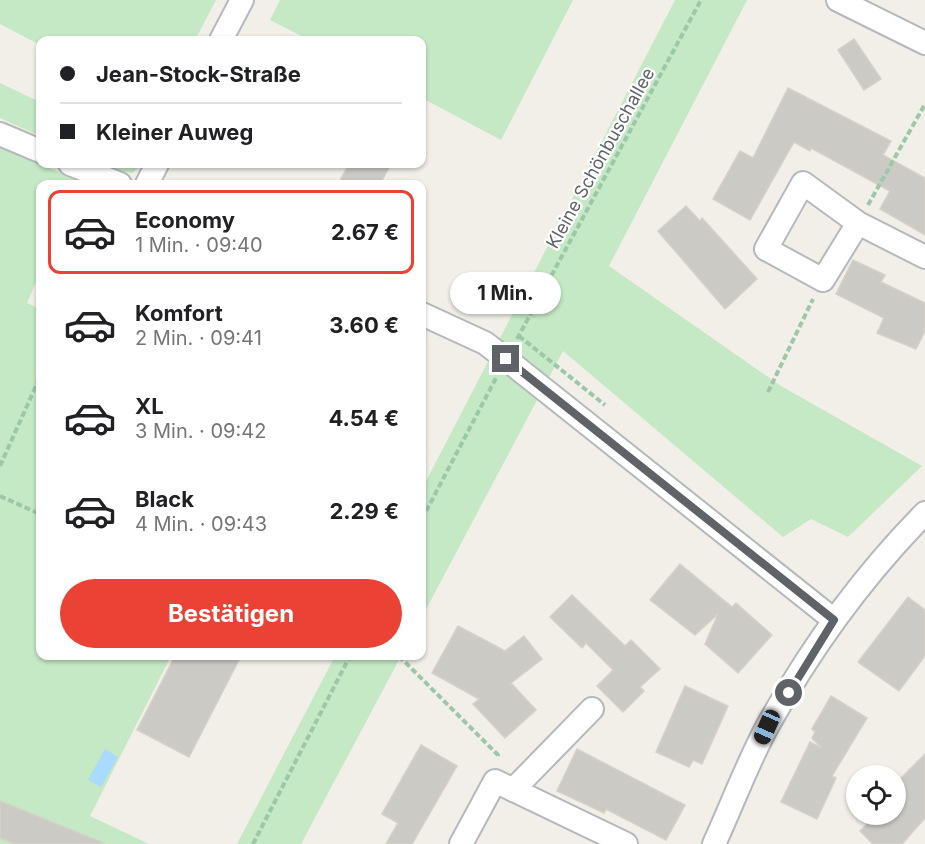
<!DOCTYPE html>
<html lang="de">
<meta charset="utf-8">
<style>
body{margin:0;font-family:Inter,sans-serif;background:#f2f2f2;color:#202124;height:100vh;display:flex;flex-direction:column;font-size:22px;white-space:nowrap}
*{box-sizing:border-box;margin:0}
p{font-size:20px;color:#757577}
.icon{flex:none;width:33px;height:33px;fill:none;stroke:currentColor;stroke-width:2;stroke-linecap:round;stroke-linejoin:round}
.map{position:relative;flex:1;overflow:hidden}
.details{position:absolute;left:36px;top:180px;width:390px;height:480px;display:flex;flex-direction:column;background:#fff;border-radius:12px;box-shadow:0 2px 4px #0004}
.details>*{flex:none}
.guide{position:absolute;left:36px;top:36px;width:390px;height:132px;border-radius:12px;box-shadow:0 2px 4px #0004;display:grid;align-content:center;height:132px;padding:0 24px;background:#fff}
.fabs{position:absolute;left:846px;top:765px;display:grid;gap:12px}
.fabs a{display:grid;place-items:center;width:60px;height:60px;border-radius:50%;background:#fff;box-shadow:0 2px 4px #0004;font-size:30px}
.end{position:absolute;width:27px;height:27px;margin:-14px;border:8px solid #5f6368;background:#fff;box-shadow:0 0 0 3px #fff}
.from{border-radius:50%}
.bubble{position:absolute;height:42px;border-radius:21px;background:#fff;box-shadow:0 2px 4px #0004;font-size:20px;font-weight:700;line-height:42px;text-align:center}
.car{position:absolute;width:18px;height:36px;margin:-18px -9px;border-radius:8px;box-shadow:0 0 4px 2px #0007;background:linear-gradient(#222 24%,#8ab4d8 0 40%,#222 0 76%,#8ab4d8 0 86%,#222 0)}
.guide b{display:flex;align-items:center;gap:21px;height:57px;font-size:22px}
.guide b+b{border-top:2px solid #e0e0e0}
.guide i{width:15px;height:15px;background:#202124}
ul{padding:10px 0 0;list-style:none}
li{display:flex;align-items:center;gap:18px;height:84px;margin:0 12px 9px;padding:0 12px;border:3px solid transparent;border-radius:12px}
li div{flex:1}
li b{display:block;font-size:22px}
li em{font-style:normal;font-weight:700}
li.active{border-color:#ea4335}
li>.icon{width:54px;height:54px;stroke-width:1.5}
.primary-button{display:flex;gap:12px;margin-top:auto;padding:12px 24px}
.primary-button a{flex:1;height:69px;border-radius:36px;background:#ea4335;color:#fff;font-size:24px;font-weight:700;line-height:69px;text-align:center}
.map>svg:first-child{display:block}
.green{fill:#c5e8c5}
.water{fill:#aadaff}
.building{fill:#cccac5;stroke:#d6d1c6;stroke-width:1.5}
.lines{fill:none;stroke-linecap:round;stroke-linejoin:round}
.minor-casing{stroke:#b5b8bc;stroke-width:26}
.path{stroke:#9cc7a9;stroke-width:4;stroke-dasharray:6 3;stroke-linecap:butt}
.minor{stroke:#fff;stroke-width:22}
.route{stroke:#5f6368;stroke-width:8}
.labels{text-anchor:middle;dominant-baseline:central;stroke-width:4.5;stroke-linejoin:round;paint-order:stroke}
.street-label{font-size:18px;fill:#5f6368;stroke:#fff}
</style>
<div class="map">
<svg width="925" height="844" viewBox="0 0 925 844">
<rect width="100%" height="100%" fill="#f1efe8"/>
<!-- green -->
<g class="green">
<path d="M0,0H216L195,40H40V45L0,24Z"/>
<path d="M280,0H573L501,140L422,98V40H309L270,20Z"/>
<path d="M675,0H747L609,266L781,386L922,466L848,537L811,519L783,537L563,351L422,617V489Z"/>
<path d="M0,83L40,102V136L0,118Z"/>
<path d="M0,148L89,184H40V273L27,303L40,309V656H171L90,816L149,844H0Z"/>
<path d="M102,164H143L132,173L120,171Z"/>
<path d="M335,656H401L301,844H237Z"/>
</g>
<!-- water -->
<path class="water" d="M105,749L118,757L101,787L88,780Z"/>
<!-- building -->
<g class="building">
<path d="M854,39L881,79L864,90L838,50Z"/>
<path d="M788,88L891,141L883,155L925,178V235L880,209L890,191L811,148L810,151L794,142L750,220L713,199L740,151L753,158Z"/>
<path d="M349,164H391L380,184H338Z"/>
<path d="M686,206L700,221L702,218L757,279L725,309L658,231Z"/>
<path d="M853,260L885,275L881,282L925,303V331L916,349L877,333L884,318L836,294Z"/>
<path d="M680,564L732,607L736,603L772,635L738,673L705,644L718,614L695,635L650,600Z"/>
<path d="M572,595L625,646L631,640L660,669L640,687L644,691L623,712L597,686L613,670L586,643L582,648L550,617Z"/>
<path d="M908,597L925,610V656L899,691L858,662Z"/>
<path d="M458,626L505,651L524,636L542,659L511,683L536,710L505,738L473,704L479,699L432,673Z"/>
<path d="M175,656H241L189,757L137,730Z"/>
<path d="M685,686L728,706L702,764L693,760L689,767L656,752Z"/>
<path d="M831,696L867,718L832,776L836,778L817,819L781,802L810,742L822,748L812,738L815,732L812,729Z"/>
<path d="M421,745L457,766L412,844H386L398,823L382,814Z"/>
<path d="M577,749L685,805L666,840L606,809L604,813L557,791Z"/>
<path d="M925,754V818L902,844H873L860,831L877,814H896V783Z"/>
<path d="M0,801L104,843V844H15L0,838Z"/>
</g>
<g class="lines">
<defs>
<g id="minor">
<path d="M838,0L925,43"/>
<path d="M221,40L242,0"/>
<path d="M0,134L40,151"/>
<path d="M70,164L120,184"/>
<path d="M147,184L157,164"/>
<path d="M858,223L823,280L766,249L803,183L858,223L925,257"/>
<path d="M422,314L485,343L506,359L834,620"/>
<path d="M513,790L592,709"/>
<path d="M461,844L495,781L626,844"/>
<path d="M714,844C732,805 747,764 767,727C810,649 863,576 925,513"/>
</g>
</defs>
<!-- minor casing -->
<use href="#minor" class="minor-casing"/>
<!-- path -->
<g class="path">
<path d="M868,205L925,104"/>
<path d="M519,336L605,405"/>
<path d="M517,339L701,0"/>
<path d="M768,392L813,299"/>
<path d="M0,466L40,377"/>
<path d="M0,496L40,514"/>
<path d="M422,519L496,378"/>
<path d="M399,656L498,755L497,759"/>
<path d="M253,844L350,656"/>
</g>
<!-- minor -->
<use href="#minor" class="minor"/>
</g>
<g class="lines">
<!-- route -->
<path class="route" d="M506,359L834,620L789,693"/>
</g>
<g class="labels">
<!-- street labels -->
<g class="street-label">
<text transform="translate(600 158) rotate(-61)">Kleine Schönbuschallee</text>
</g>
</g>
</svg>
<div class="fabs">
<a><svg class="icon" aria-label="locate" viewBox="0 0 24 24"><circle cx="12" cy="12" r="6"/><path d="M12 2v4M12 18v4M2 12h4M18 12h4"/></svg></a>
</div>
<i class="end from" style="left:789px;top:693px"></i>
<i class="end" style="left:506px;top:359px"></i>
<div class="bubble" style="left:450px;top:272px;width:111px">1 Min.</div>
<i class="car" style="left:767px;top:727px;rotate:204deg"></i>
<div class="guide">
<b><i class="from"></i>Jean-Stock-Straße</b>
<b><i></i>Kleiner Auweg</b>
</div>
<section class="details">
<ul>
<li class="active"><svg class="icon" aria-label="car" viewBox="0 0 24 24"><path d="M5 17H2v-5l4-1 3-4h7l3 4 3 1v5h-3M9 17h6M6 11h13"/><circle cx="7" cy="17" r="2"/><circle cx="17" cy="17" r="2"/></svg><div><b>Economy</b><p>1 Min. · 09:40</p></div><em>2.67 €</em></li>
<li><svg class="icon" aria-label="car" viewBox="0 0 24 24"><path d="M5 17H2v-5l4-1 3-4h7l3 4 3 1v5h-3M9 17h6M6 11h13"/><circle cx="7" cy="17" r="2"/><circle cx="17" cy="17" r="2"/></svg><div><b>Komfort</b><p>2 Min. · 09:41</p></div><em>3.60 €</em></li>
<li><svg class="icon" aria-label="car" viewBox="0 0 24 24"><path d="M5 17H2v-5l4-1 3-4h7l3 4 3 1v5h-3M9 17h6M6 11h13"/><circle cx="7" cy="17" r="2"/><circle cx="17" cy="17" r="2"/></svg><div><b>XL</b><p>3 Min. · 09:42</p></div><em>4.54 €</em></li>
<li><svg class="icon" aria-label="car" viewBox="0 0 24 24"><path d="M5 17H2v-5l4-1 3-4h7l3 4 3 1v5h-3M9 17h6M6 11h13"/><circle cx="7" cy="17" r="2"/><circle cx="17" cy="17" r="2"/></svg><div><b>Black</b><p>4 Min. · 09:43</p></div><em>2.29 €</em></li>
</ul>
<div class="primary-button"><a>Bestätigen</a></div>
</section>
</div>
